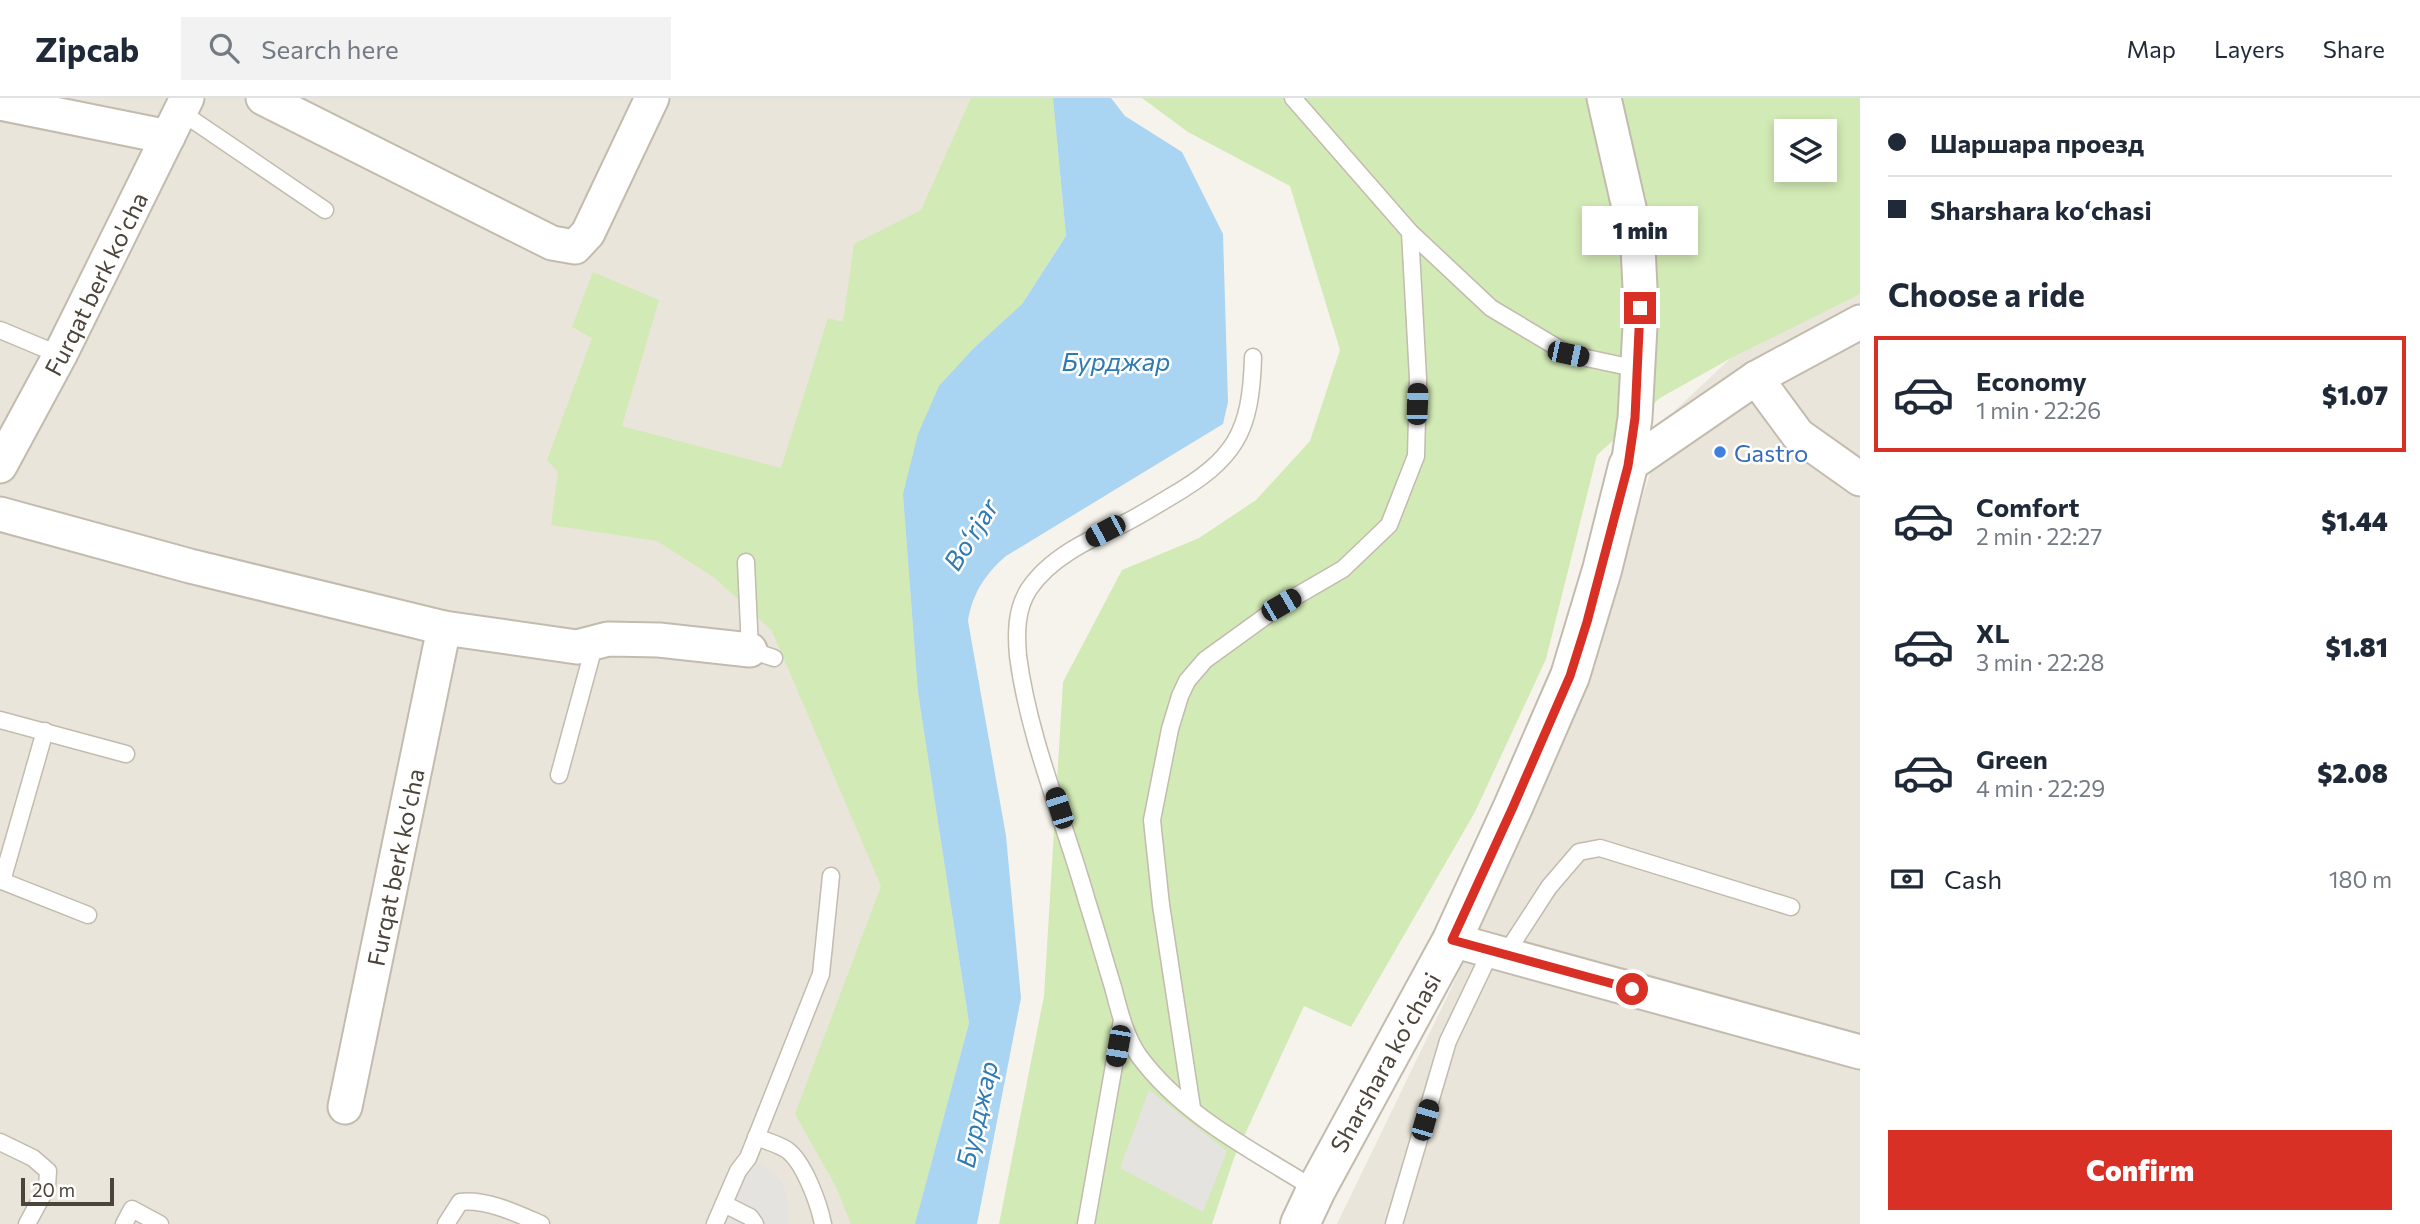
<!DOCTYPE html>
<meta charset="utf-8">
<style>
body{margin:0;font-family:Commissioner,sans-serif;background:#f2f2f3;color:#1f2937;height:100vh;display:flex;flex-direction:column;font-size:26px;white-space:nowrap}
*{box-sizing:border-box;margin:0}
p{font-size:23px;color:#747a83}
.icon{flex:none;width:38px;height:38px;fill:none;stroke:currentColor;stroke-width:2;stroke-linecap:round;stroke-linejoin:round}
.map{position:relative;flex:1;overflow:hidden}
.side{display:flex;flex-direction:column;background:#fff;width:560px}
.side>*{flex:none}
.banner{display:grid;align-content:center;height:154px;padding:0 28px;background:#fff}
.fabs{position:absolute;left:1774px;top:21px;display:grid;gap:14px}
.fabs a{display:grid;place-items:center;width:63px;height:63px;border-radius:0px;background:#fff;box-shadow:0 4px 10px #0003;font-size:35px}
.scale{position:absolute;left:21px;bottom:18px;width:93px;box-sizing:border-box;padding-left:7px;border:4px solid #4b4439;border-top:0;font-size:19px;line-height:24px;white-space:nowrap;color:#4b4439;-webkit-text-stroke:5px #fff;paint-order:stroke}
.end{position:absolute;width:32px;height:32px;margin:-16px;border:9px solid #d93025;background:#fff;box-shadow:0 0 0 4px #fff}
.from{border-radius:50%}
.bubble{position:absolute;height:49px;border-radius:0px;background:#fff;box-shadow:0 4px 10px #0003;font-size:23px;font-weight:800;line-height:49px;text-align:center}
.car{position:absolute;width:21px;height:42px;margin:-21px -10px;border-radius:9px;box-shadow:0 0 5px 2px #0007;background:linear-gradient(#222 24%,#8ab4d8 0 40%,#222 0 76%,#8ab4d8 0 86%,#222 0)}
.banner b{display:flex;align-items:center;gap:24px;height:66px;font-size:26px}
.banner b+b{border-top:2px solid #e0e1e3}
.banner i{width:18px;height:18px;background:#1f2937}
ul{padding:0;list-style:none}
li{display:flex;align-items:center;gap:21px;height:116px;margin:0 14px 10px;padding:0 14px;border:4px solid transparent;border-radius:0px}
li div{flex:1}
li b{display:block;font-size:26px}
li em{font-style:normal;font-weight:800}
li.active{border-color:#d93025}
li>.icon{width:63px;height:63px;stroke-width:1.5}
h2{padding:0 28px;font-size:32px;line-height:84px}
.pay{display:flex;align-items:center;gap:18px;height:77px;padding:0 28px;font-size:26px}
.pay p{margin-inline-start:auto}
.cta{display:flex;gap:14px;margin-top:auto;padding:14px 28px}
.cta a{flex:1;height:80px;border-radius:0px;background:#d93025;color:#fff;font-size:28px;font-weight:800;line-height:80px;text-align:center}
header{display:flex;align-items:center;gap:42px;box-sizing:border-box;height:98px;padding:0 35px;background:#fff;border-bottom:2px solid #e0e1e3}
header strong{font-size:33px}
nav{display:flex;gap:38px;margin-inline-start:auto;font-size:24px}
.search{width:490px;height:63px;background:#f2f2f3;display:flex;align-items:center;gap:18px;box-sizing:border-box;padding:0 24px;border-radius:0px;color:#747a83;font-size:26px}
main{display:flex;flex:1;min-height:0}
.map>svg:first-child{display:block}
.residential{fill:#eae5da;fill-rule:evenodd}
.green{fill:#d2eab5;fill-rule:evenodd}
.parking{fill:#e5e3e0}
.water{fill:#a9d4f2}
.lines{fill:none;stroke-linecap:round;stroke-linejoin:round}
.service-casing{stroke:#c2bbae;stroke-width:19}
.minor-casing{stroke:#c2bbae;stroke-width:37}
.tertiary-casing{stroke:#c2bbae;stroke-width:42}
.service{stroke:#fff;stroke-width:16}
.minor{stroke:#fff;stroke-width:33}
.tertiary{stroke:#fff;stroke-width:38}
.route{stroke:#d93025;stroke-width:9}
.shop-dot{fill:#3f7fe0;stroke:#fff;stroke-width:2.5}
.labels{text-anchor:middle;dominant-baseline:central;stroke-width:5;stroke-linejoin:round;paint-order:stroke}
.street-label{font-size:24px;fill:#4b4439;stroke:#fff}
.shop-label{font-size:24px;fill:#366cbe;stroke:#fff;text-anchor:start}
.water-label{font-size:26px;font-style:italic;fill:#2e7ab2;stroke:#fff}
</style>
<header>
<strong>Zipcab</strong>
<div class="search"><svg class="icon" aria-label="search" viewBox="0 0 24 24"><circle cx="10" cy="10" r="6"/><path d="M15 15l6 6"/></svg>Search here</div>
<nav><a>Map</a><a>Layers</a><a>Share</a></nav>
</header>
<main>
<div class="map">
<svg width="1860" height="1126" viewBox="0 0 1860 1126">
<rect width="100%" height="100%" fill="#f6f3ec"/>
<!-- residential -->
<g class="residential">
<path d="M0,0H1068L942,472L963,1126H0Z"/>
<path d="M1681,0H1860V1126H1337L1478,835L1582,583L1669,318L1732,259ZM1787,33H1825V72H1787Z"/>
</g>
<!-- green -->
<g class="green">
<path d="M971,0H1053L1066,138L1022,206L974,250L903,396L918,594L969,925L915,1126H851L836,1089L795,1016L881,788L772,533L715,480L657,443L551,427L558,374L547,362L592,240L572,229L593,174L659,202L622,328L781,370L828,220L843,224L854,146L921,112Z"/>
<path d="M1142,0H1860V196L1733,259L1660,300L1597,357L1546,561L1475,714L1351,929L1304,908L1234,1060L1212,1126H999L1044,898L1063,584L1122,472L1199,440L1256,402L1310,343L1340,252L1290,88L1188,34ZM1787,33H1825V72H1787Z"/>
</g>
<!-- parking -->
<g class="parking">
<path d="M1149,992L1227,1053L1203,1114L1120,1070Z"/>
<path d="M748,1060L775,1074L784,1087L789,1106L788,1126H719Z"/>
</g>
<!-- water -->
<path class="water" d="M1053,0H1111L1125,18L1182,54L1223,136L1228,304L1223,326L1006,458C986,475 972,496 968,523L1006,738L1021,900L977,1126H915L969,925L918,594L903,396L918,336L939,288L974,250L1022,206L1066,138Z"/>
<g class="lines">
<defs>
<g id="service">
<path d="M181,14L325,112"/>
<path d="M1410,134L1491,210L1568,256L1638,271"/>
<path d="M0,232L60,257"/>
<path d="M1253,259C1251,335 1235,361 1170,399C1153,409 1136,420 1119,428C1087,442 1049,461 1029,491C1016,511 1016,535 1018,558C1029,642 1064,722 1087,803C1096,831 1104,860 1113,889C1119,912 1125,938 1139,958C1183,1018 1254,1053 1316,1092"/>
<path d="M746,464L750,552L774,560"/>
<path d="M0,622L126,656"/>
<path d="M45,633L2,783L88,817"/>
<path d="M559,677L595,545"/>
<path d="M1505,857L1549,789L1579,754L1600,750L1791,809"/>
<path d="M1192,1010L1161,807L1152,722L1170,631L1180,598L1187,583L1205,562L1281,507L1343,471L1389,427L1416,358L1418,280L1410,134L1293,0"/>
<path d="M756,1039C766,1043 778,1046 787,1052C804,1064 819,1106 823,1126"/>
<path d="M0,1044L33,1060L48,1073L47,1089L27,1126"/>
<path d="M724,1106L750,1119L755,1126"/>
<path d="M124,1126L132,1111L160,1126"/>
<path d="M446,1126L460,1104C487,1101 516,1115 541,1126"/>
<path d="M715,1126L738,1073L748,1060L821,876L831,778"/>
<path d="M1086,1126L1122,922"/>
<path d="M1394,1126L1448,943L1491,853"/>
</g>
<g id="minor">
<path d="M263,0L552,145L575,149L588,135L652,0"/>
<path d="M1604,0L1638,149L1641,210L1635,320L1628,368"/>
<path d="M0,5L168,39"/>
<path d="M1756,280L1798,337L1860,381"/>
<path id="s1" d="M0,368L60,257L187,0"/>
<path d="M1628,368L1756,280L1860,224"/>
<path d="M0,416L190,468L444,530L577,549L608,541L659,542L750,552"/>
<path d="M1452,842L1860,954"/>
<path id="s2" d="M345,1009L444,530"/>
</g>
<path id="tertiary" d="M1300,1126L1316,1092L1452,842L1513,709L1570,578L1602,472L1628,368"/>
</defs>
<!-- service casing -->
<use href="#service" class="service-casing"/>
<!-- minor casing -->
<use href="#minor" class="minor-casing"/>
<!-- tertiary casing -->
<use href="#tertiary" class="tertiary-casing"/>
<!-- service -->
<use href="#service" class="service"/>
<!-- minor -->
<use href="#minor" class="minor"/>
<!-- tertiary -->
<use href="#tertiary" class="tertiary"/>
</g>
<g class="lines">
<!-- route -->
<path class="route" d="M1632,891L1452,842L1513,709L1570,578L1587,524L1628,368L1635,320L1640,210"/>
</g>
<!-- markers -->
<circle class="shop-dot" cx="1720" cy="354" r="7"/>
<g class="labels">
<!-- street labels -->
<g class="street-label">
<text stroke="none"><textPath href="#s1" startOffset="206">Furqat berk ko'cha</textPath></text>
<text stroke="none"><textPath href="#s2" startOffset="245">Furqat berk ko'cha</textPath></text>
<text transform="translate(1385 964) rotate(-61)">Sharshara koʻchasi</text>
</g>
<!-- shop labels -->
<g class="shop-label">
<text x="1734" y="354">Gastro</text>
</g>
<!-- water labels -->
<g class="water-label">
<text x="1116" y="262">Бурджар</text>
<text transform="translate(970 436) rotate(-58)">Bo‘rjar</text>
<text transform="translate(976 1016) rotate(-77)">Бурджар</text>
</g>
</g>
</svg>
<div class="fabs">
<a><svg class="icon" aria-label="layers" viewBox="0 0 24 24"><path d="M12 4l9 5-9 5-9-5zM3 14l9 5 9-5"/></svg></a>
</div>
<div class="scale">20 m</div>
<i class="end from" style="left:1632px;top:891px"></i>
<i class="end" style="left:1640px;top:210px"></i>
<div class="bubble" style="left:1582px;top:108px;width:116px">1 min</div>
<i class="car" style="left:1568px;top:256px;rotate:102deg"></i>
<i class="car" style="left:1417px;top:306px;rotate:2deg"></i>
<i class="car" style="left:1105px;top:433px;rotate:242deg"></i>
<i class="car" style="left:1281px;top:507px;rotate:60deg"></i>
<i class="car" style="left:1059px;top:710px;rotate:342deg"></i>
<i class="car" style="left:1118px;top:948px;rotate:190deg"></i>
<i class="car" style="left:1425px;top:1022px;rotate:16deg"></i>
</div>
<section class="side">
<div class="banner">
<b><i class="from"></i>Шаршара проезд</b>
<b><i></i>Sharshara koʻchasi</b>
</div>
<h2>Choose a ride</h2>
<ul>
<li class="active"><svg class="icon" aria-label="car" viewBox="0 0 24 24"><path d="M5 17H2v-5l4-1 3-4h7l3 4 3 1v5h-3M9 17h6M6 11h13"/><circle cx="7" cy="17" r="2"/><circle cx="17" cy="17" r="2"/></svg><div><b>Economy</b><p>1 min · 22:26</p></div><em>$1.07</em></li>
<li><svg class="icon" aria-label="car" viewBox="0 0 24 24"><path d="M5 17H2v-5l4-1 3-4h7l3 4 3 1v5h-3M9 17h6M6 11h13"/><circle cx="7" cy="17" r="2"/><circle cx="17" cy="17" r="2"/></svg><div><b>Comfort</b><p>2 min · 22:27</p></div><em>$1.44</em></li>
<li><svg class="icon" aria-label="car" viewBox="0 0 24 24"><path d="M5 17H2v-5l4-1 3-4h7l3 4 3 1v5h-3M9 17h6M6 11h13"/><circle cx="7" cy="17" r="2"/><circle cx="17" cy="17" r="2"/></svg><div><b>XL</b><p>3 min · 22:28</p></div><em>$1.81</em></li>
<li><svg class="icon" aria-label="car" viewBox="0 0 24 24"><path d="M5 17H2v-5l4-1 3-4h7l3 4 3 1v5h-3M9 17h6M6 11h13"/><circle cx="7" cy="17" r="2"/><circle cx="17" cy="17" r="2"/></svg><div><b>Green</b><p>4 min · 22:29</p></div><em>$2.08</em></li>
</ul>
<div class="pay"><svg class="icon" aria-label="cash" viewBox="0 0 24 24"><path d="M3 7h18v10H3z"/><circle cx="12" cy="12" r="2"/></svg>Cash<p>180 m</p></div>
<div class="cta"><a>Confirm</a></div>
</section>
</main>
